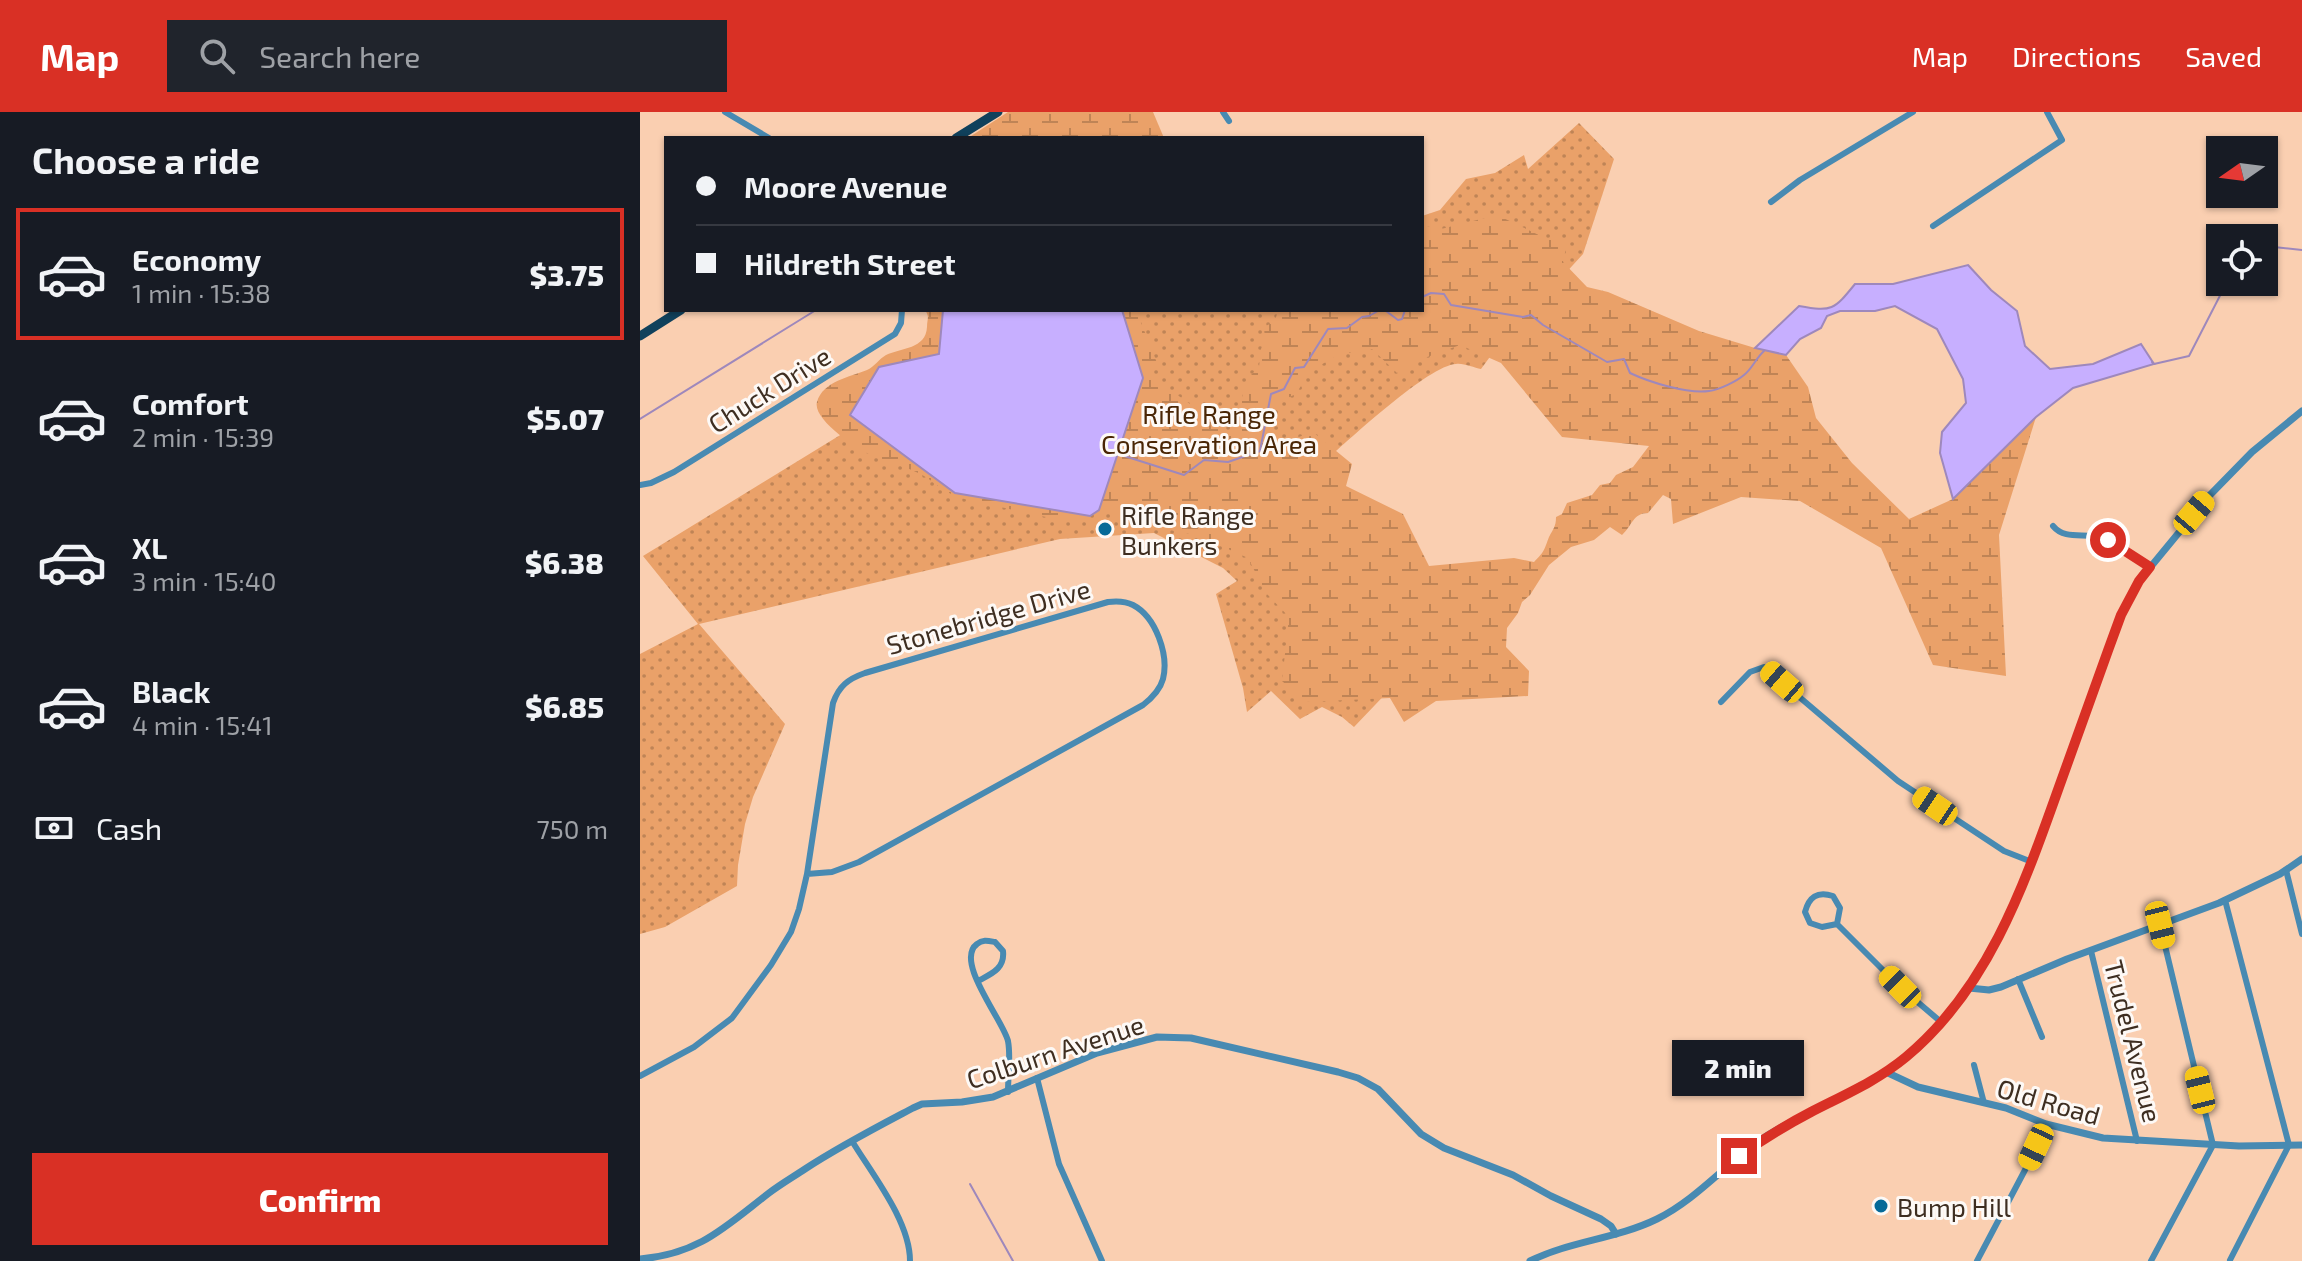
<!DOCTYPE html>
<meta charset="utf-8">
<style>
body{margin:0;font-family:"Exo 2",sans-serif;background:#20242c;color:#f1f3f6;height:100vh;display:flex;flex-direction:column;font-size:30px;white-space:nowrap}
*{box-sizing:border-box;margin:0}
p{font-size:26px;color:#9ea1a6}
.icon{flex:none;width:44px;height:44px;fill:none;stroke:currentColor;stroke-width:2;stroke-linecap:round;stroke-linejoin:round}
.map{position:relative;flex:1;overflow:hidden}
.panel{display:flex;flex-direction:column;background:#171b24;width:640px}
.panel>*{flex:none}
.hud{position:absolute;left:24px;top:24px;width:760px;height:176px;border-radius:0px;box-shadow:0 2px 6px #0004;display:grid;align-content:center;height:176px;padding:0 32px;background:#171b24}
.needle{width:52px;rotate:256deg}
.buttons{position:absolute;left:1566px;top:24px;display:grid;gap:16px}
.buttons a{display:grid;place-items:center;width:72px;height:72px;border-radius:0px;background:#171b24;box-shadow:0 2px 6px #0004;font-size:40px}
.end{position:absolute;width:36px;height:36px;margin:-18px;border:10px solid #d93025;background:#fff;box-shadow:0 0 0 4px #fff}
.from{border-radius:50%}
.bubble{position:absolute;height:56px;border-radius:0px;background:#171b24;box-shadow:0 2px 6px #0004;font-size:26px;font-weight:800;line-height:56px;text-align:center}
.car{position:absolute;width:24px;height:48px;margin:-24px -12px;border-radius:10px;box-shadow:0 0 6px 2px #0007;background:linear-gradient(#f5c518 24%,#345 0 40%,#f5c518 0 76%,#345 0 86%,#f5c518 0)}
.hud b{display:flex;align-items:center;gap:28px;height:76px;font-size:30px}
.hud b+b{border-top:2px solid #363941}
.hud i{width:20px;height:20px;background:#f1f3f6}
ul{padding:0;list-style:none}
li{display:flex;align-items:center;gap:24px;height:132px;margin:0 16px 12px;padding:0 16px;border:4px solid transparent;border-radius:0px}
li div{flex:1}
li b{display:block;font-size:30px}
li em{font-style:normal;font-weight:800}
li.selected{border-color:#d93025}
li>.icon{width:72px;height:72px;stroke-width:1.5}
h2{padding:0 32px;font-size:36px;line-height:96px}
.pay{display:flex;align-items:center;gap:20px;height:88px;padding:0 32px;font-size:30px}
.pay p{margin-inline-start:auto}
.action{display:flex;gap:16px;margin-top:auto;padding:16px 32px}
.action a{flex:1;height:92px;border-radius:0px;background:#d93025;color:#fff;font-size:32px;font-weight:800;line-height:92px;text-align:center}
header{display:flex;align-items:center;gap:48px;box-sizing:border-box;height:112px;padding:0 40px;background:#d93025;color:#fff}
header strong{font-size:38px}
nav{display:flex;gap:44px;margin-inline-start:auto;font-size:28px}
.search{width:560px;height:72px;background:#20242c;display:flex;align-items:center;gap:20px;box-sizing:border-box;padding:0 28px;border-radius:0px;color:#9ea1a6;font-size:30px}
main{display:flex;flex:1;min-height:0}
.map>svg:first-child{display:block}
.green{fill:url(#green-dots)}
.wetland{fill:url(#wetland-marsh);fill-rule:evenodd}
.water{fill:#c7afff;stroke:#9e88bc;stroke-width:2}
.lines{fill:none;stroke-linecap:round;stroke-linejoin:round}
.stream{stroke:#9e88bc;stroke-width:2}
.minor{stroke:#488ab2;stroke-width:6}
.tertiary{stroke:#488ab2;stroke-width:7}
.primary{stroke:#10415c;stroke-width:9}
.route{stroke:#d93025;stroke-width:10}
.poi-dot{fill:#066a98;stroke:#fdf9f6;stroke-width:3}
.labels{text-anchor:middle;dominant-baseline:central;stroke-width:6;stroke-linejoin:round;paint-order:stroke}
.street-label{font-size:26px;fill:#3e2e21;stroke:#fdf9f6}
.park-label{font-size:26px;fill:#4a2605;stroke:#fdf9f6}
.poi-label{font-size:26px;fill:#3e2e21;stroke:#fdf9f6;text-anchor:start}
</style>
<header>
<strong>Map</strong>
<div class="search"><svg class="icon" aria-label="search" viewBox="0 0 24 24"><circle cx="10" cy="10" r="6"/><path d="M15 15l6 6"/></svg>Search here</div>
<nav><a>Map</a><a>Directions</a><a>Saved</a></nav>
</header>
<main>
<section class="panel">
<h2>Choose a ride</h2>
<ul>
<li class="selected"><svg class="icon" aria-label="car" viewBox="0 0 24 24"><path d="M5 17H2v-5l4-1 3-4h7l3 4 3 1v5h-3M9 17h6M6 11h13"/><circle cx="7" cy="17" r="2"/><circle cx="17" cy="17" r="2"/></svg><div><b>Economy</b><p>1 min · 15:38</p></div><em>$3.75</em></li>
<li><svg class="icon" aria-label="car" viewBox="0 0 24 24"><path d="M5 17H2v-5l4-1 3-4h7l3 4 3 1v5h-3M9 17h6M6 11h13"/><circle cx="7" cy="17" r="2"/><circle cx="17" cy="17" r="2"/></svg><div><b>Comfort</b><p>2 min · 15:39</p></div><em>$5.07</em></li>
<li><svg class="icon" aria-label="car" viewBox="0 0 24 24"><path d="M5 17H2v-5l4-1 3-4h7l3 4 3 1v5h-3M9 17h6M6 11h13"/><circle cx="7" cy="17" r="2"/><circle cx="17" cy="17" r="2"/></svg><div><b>XL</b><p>3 min · 15:40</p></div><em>$6.38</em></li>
<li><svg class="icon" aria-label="car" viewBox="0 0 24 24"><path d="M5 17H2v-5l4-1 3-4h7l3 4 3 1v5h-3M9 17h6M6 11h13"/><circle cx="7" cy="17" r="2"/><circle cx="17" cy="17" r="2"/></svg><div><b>Black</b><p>4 min · 15:41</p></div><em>$6.85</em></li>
</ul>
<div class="pay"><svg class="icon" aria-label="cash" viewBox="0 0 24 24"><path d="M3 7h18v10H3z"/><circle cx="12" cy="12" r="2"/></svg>Cash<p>750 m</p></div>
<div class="action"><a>Confirm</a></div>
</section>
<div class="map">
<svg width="1662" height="1149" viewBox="0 0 1662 1149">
<defs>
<pattern id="green-dots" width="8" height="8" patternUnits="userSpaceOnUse" patternTransform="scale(2)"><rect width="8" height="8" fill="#eaa169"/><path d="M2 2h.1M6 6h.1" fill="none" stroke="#bf8456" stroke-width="1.8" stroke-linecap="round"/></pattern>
<pattern id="wetland-marsh" width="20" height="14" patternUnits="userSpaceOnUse" patternTransform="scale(2)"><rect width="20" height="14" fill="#eaa169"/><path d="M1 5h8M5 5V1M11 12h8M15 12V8" fill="none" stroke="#bf8456"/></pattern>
</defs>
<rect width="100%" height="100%" fill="#facfb1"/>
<!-- green -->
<path class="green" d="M939,11L974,47L943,142L852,242L841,257C834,256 824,251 816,252C789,253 709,328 686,348L720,440L818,506L714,615L702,605L682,595L660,607L631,579L607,600L603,576L576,482L597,469L583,456L514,421L420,427L59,512L145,612L113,685L105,712L98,753L97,774L25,815L0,822V542L58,512L3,444L404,198H782V104L800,98L826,67L855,61L884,43L888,57Z"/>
<!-- wetland -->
<g class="wetland">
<path d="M368,0H513L524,26H328Z"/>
<path d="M857,103L903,125L927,132L923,150L947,175L968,180L1059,219L1115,236L1146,243L1168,275L1176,306L1212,351L1269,407L1313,387L1396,305L1359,423L1366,564L1293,553L1241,436L1160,389L1101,385L1033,412L1031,387L1023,383L1008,401C993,401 992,414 982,423L970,415L954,428L931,435L909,453L890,483L882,490L878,501L867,516L866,535L889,559L888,584L796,589L764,610L750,586L665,590L642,569L649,505L626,481L608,446L559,424L526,417L459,398C433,416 394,402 365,396C349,393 333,390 318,385C303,380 291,366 276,360C262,353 245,350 231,343C217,337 172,307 177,290C183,269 210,265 227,258C234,255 239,247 246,243C261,236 286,237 287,215C287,207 290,205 285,198H496L517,251L512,262L506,265H512L591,321L608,266L619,255L621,237L625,228L624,215L635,209L638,198H782V113L801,117ZM820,233L861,251L922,325L1009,334L993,355L976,363L970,371L960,373L952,383L927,391L922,402L916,405C916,415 913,417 909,425C904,438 905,439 894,450L874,446L789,454L763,402L706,374L712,352L673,320L650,328L636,329L628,323L630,306L643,288L656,282L670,259L700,242L732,237L757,261L779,248Z"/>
</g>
<!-- water -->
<g class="water">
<path d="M1328,153L1351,178L1377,199L1385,234L1410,257L1453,252L1501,232L1514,252L1433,276L1396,305L1313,387L1300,341L1302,320L1326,291L1323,267L1297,217L1255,194L1235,199H1200L1187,204L1181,216L1160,227L1146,243L1115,236L1159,194C1192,200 1194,198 1215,172H1253Z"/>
<path d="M303,198H482L503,266L459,398L450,404L315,381L210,303L239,255L299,242Z"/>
</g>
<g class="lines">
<!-- stream -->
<g class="stream">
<path d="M1624,134L1662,138"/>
<path d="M782,185L791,181L804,182L811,193L883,205L891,203L903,213L967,250L984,247L990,261C1009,270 1047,282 1069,279C1079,278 1097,269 1104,263C1112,257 1116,246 1124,239"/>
<path d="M1512,250L1514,252L1549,244L1587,170"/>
<path d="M0,307L176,198"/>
<path d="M478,342L544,363L564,348L588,350L620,339L631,282L644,277L655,256L664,255L688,217L707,216L722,205L729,204L738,199H746L758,208L762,207L765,198"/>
<path d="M330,1072L373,1149"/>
</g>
<!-- minor -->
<g class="minor">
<path d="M85,0L129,26"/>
<path d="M583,0L589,9"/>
<path d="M1131,90L1160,68L1273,0"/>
<path d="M1293,114L1422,28L1407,0"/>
<path d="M0,373L11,371L34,360L255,222L261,211L262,198"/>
<path d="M1413,414C1424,427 1439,422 1455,424C1476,427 1493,443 1510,455"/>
<path d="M1081,590L1110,560L1124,555L1258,669L1364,739L1392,750"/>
<path d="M1646,758L1662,822"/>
<path d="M1585,788L1649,1033L1590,1148"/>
<path d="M1197,812L1200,796L1193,784C1177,779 1169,785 1165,800L1170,811L1182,815L1197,812L1260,875L1301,910"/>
<path d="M1451,839L1497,1029"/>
<path d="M1378,867L1402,925"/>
<path d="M338,869C351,862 365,857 363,839L355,830C349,829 343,827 337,832C314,849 363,908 368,929C371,945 368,963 368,980"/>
<path d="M1334,953L1344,991"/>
<path d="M0,964L54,935L92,906L131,853L151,820L159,797L167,762L193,591C199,574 208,567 225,561L468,490C476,489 485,489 493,493C516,505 529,543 523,567C520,578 512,586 503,593L219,750L192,760L167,762"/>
<path d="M397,966L419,1052L462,1149"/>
<path d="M212,1029C232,1062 270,1109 270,1149"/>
<path d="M1337,1149L1385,1058L1406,1012"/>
<path d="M1511,1149L1573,1033L1520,813"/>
</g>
<!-- tertiary -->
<g class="tertiary">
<path d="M1329,876L1349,878L1361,875L1427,847L1579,791L1640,762L1662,747"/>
<path d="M1246,960L1278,975L1366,996L1406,1012L1463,1026L1599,1034L1662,1033"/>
<path d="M0,1147C59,1142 85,1115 129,1081C141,1072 153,1065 165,1057C200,1034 237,1015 273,996L282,992L322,990L353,985L457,941L517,925L551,926L698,960L718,966L738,977L781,1022L804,1036L873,1063L911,1084L961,1107L971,1114L976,1122"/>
<path d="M890,1149C930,1129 976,1127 1017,1107C1058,1087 1089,1048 1128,1023C1173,995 1224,980 1265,946C1348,878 1382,778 1417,681C1438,621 1459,562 1481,503L1499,469L1569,384L1612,340L1662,299"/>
</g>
<!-- primary -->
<g class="primary">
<path d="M316,26L358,0"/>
<path d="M0,224L41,198"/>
</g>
</g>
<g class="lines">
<!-- route -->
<path class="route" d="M1099,1044C1122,1028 1146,1013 1171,1000C1204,983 1237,969 1266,945C1349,876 1384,773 1419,675C1440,617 1460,560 1481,503L1499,469L1510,455L1468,428"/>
</g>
<!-- markers -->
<g class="poi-dot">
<circle cx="465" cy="417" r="8"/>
<circle cx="1241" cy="1094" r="8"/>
</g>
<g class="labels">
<!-- street labels -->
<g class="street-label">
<text transform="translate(129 277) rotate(-32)">Chuck Drive</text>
<text transform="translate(348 504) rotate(-16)">Stonebridge Drive</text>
<text transform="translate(1494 929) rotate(76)">Trudel Avenue</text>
<text transform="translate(415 939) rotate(-18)">Colburn Avenue</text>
<text transform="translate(1409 989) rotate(16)">Old Road</text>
</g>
<!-- park labels -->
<g class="park-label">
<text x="569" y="301">Rifle Range<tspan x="569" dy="30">Conservation Area</tspan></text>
</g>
<!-- poi labels -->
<g class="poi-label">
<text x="481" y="402">Rifle Range<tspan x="481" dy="30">Bunkers</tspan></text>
<text x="1257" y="1094">Bump Hill</text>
</g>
</g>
</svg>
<div class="buttons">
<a><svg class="needle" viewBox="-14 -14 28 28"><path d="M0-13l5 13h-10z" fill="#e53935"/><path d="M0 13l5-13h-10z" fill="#9ea1a6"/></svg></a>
<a><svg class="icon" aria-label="locate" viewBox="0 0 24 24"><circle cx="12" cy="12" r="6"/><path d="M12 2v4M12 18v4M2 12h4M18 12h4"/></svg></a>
</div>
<i class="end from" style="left:1468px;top:428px"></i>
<i class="end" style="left:1099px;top:1044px"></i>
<div class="bubble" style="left:1032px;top:928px;width:132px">2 min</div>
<i class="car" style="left:1554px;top:401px;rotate:40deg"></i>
<i class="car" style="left:1142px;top:570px;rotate:311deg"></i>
<i class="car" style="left:1295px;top:694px;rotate:304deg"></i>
<i class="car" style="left:1520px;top:813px;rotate:166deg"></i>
<i class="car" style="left:1260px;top:875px;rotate:315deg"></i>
<i class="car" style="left:1560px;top:978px;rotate:346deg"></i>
<i class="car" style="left:1396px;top:1035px;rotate:205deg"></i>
<div class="hud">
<b><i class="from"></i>Moore Avenue</b>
<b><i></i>Hildreth Street</b>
</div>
</div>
</main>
